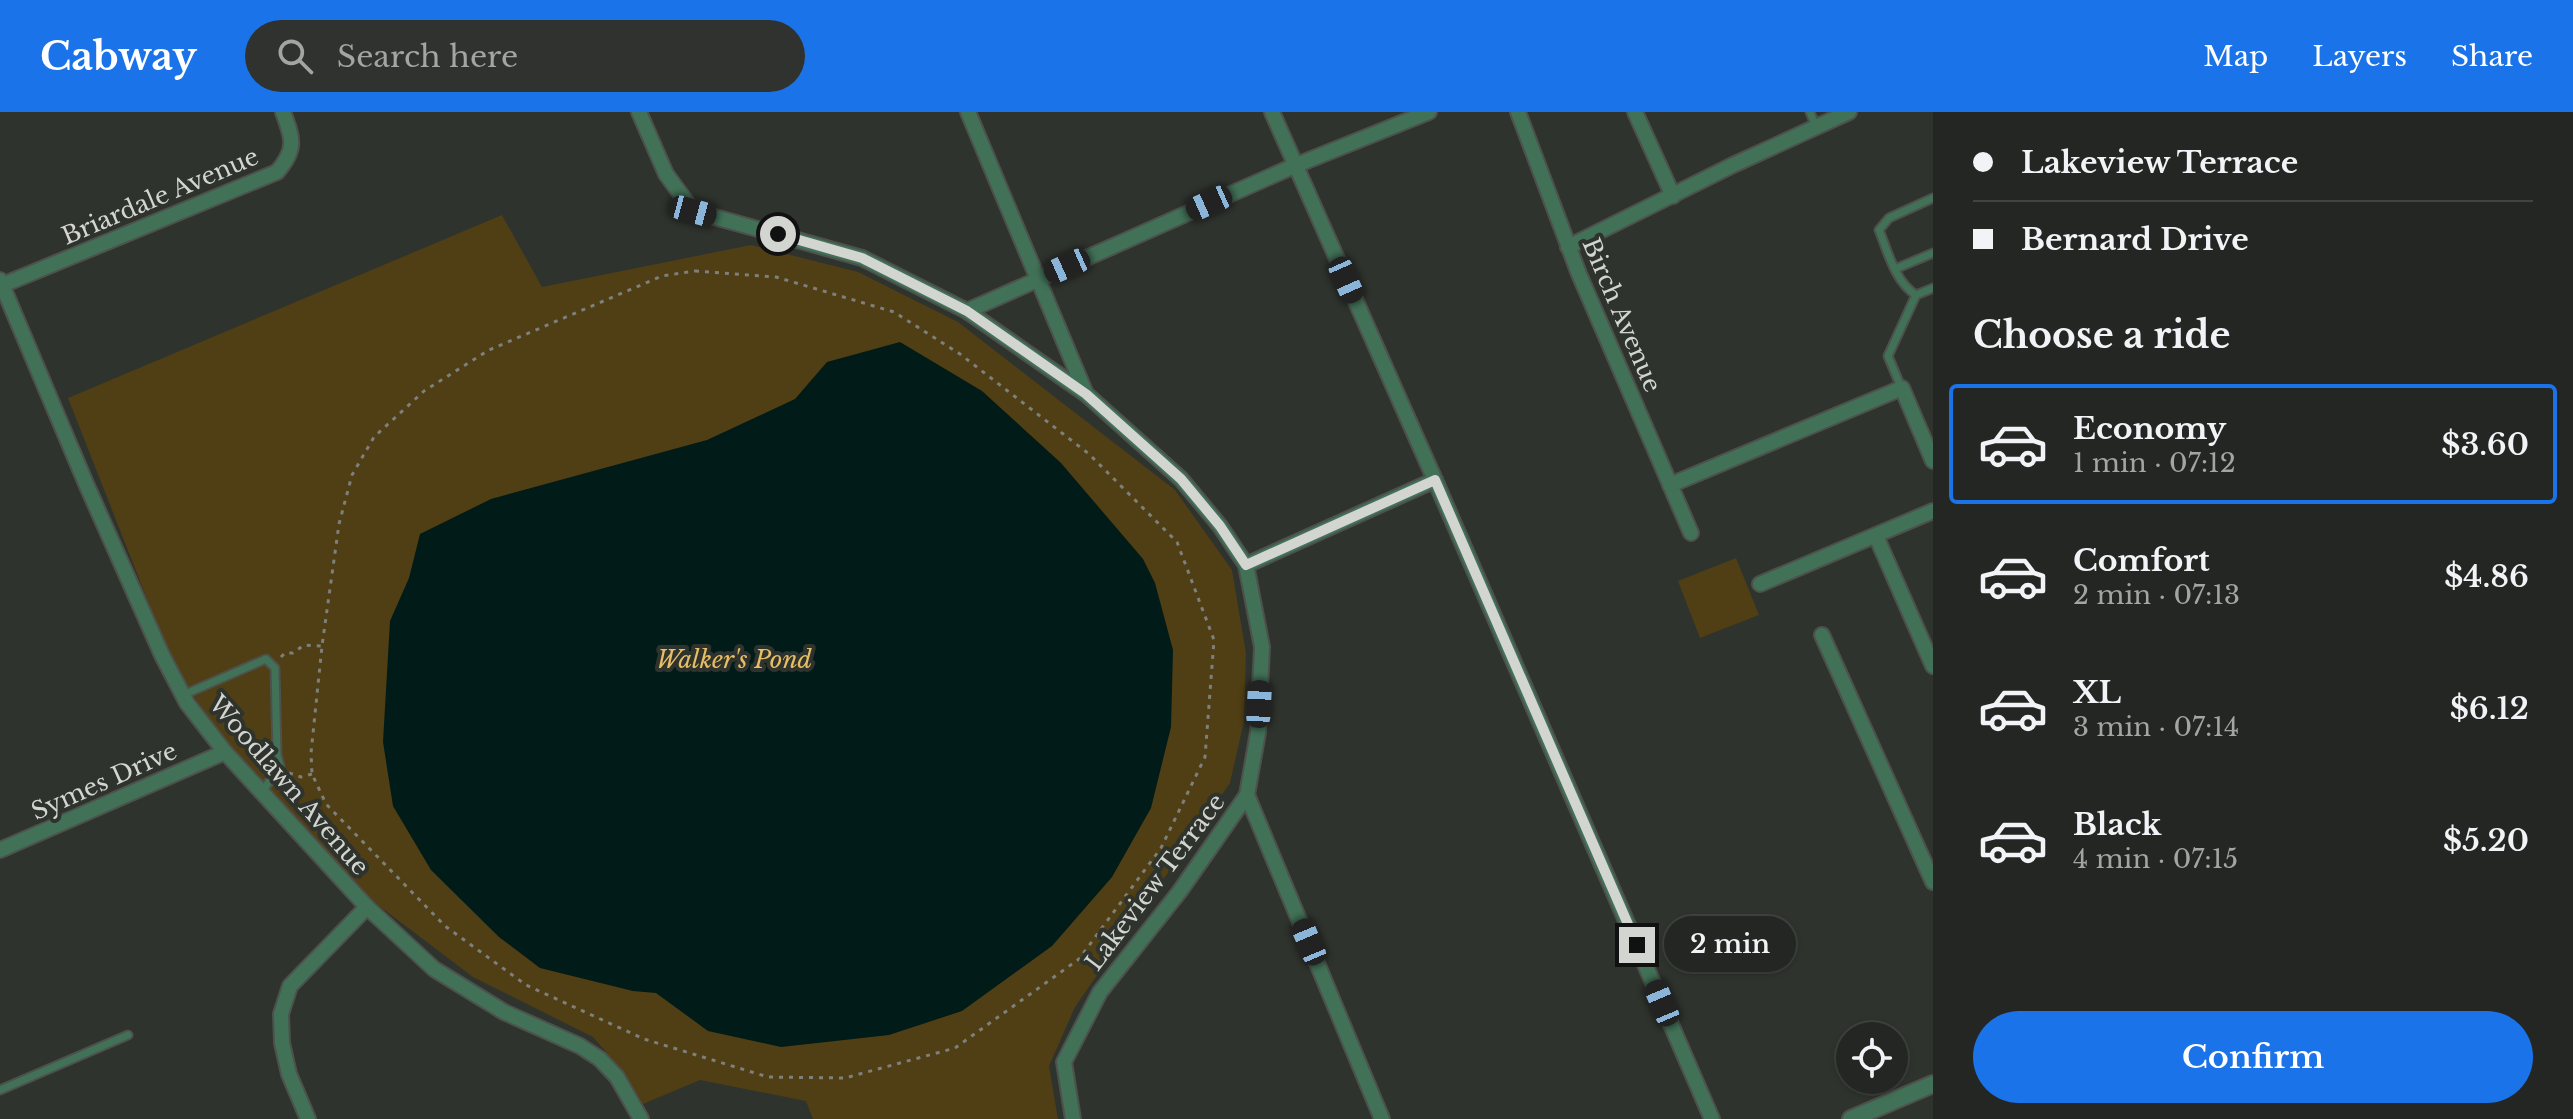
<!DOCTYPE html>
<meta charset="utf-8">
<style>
body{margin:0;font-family:"Libre Baskerville",serif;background:#2f322f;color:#f1f3f6;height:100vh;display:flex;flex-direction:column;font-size:30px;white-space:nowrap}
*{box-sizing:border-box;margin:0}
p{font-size:26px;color:#a3a5a5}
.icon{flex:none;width:44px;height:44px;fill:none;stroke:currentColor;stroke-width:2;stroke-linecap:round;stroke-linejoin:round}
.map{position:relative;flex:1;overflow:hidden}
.panel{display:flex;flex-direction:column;background:#232622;width:640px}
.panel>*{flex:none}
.top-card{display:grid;align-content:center;height:176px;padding:0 40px;background:#232622}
.tools{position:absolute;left:1836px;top:910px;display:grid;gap:16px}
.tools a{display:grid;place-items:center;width:72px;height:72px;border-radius:50%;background:#232622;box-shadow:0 2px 6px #0004,0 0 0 2px #404340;font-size:40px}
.end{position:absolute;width:36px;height:36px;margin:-18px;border:10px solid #d3d5d1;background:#111;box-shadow:0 0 0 4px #111}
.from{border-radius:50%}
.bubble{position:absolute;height:56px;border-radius:28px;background:#232622;box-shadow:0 2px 6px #0004,0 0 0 2px #404340;font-size:26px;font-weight:600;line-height:56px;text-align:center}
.car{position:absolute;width:24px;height:48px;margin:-24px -12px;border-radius:10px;box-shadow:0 0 6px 2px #0007;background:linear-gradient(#222 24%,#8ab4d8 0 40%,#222 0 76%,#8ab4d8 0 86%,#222 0)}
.top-card b{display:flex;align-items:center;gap:28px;height:76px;font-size:30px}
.top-card b+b{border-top:2px solid #404340}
.top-card i{width:20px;height:20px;background:#f1f3f6}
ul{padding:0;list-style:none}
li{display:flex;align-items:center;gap:24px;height:120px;margin:0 16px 12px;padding:0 24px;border:4px solid transparent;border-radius:8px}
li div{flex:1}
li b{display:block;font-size:30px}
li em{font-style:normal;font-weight:600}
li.on{border-color:#1a73e8}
li>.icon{width:72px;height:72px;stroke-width:1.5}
h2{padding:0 40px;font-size:36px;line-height:96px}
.button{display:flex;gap:16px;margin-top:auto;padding:16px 40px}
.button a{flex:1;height:92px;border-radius:48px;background:#1a73e8;color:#fff;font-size:32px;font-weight:600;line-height:92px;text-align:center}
header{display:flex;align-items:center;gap:48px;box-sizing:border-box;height:112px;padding:0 40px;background:#1a73e8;color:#fff}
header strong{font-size:38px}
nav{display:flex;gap:44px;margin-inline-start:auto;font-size:28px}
.search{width:560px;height:72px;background:#2f322f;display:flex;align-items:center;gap:20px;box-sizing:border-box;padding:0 28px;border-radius:44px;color:#a3a5a5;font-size:30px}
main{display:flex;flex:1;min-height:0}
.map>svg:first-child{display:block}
.green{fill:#503e14}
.water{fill:#001b18}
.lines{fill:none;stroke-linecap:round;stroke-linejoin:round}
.service-casing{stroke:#4d504b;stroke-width:11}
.minor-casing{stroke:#4d504b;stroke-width:18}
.tertiary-casing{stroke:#4d504b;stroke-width:20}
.path{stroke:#7d807b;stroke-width:3;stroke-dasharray:4 6;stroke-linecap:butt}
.service{stroke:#417157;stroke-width:7}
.minor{stroke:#417157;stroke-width:14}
.tertiary{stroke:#417157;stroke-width:16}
.route{stroke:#d3d5d1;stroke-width:10}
.labels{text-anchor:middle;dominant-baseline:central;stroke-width:8;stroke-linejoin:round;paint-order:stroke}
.street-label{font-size:24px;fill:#d3d5d1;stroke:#2f332d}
.park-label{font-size:24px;font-style:italic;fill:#e7be65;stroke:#2f332d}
</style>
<header>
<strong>Cabway</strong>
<div class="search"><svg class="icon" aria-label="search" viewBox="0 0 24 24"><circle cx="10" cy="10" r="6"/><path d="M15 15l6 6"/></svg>Search here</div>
<nav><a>Map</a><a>Layers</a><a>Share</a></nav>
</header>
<main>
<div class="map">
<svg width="1933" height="1007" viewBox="0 0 1933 1007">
<rect width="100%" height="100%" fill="#2f332d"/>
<!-- green -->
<g class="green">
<path d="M502,103L542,175L751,133L858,160L958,210L1175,378L1232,458L1246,541L1244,609L1230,671L1075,895L1049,954L1058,1007H813L806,989L700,968L643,992L620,956L593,925L473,865L366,784L224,627L175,558L68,286Z"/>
<path d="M1736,446L1759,503L1700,526L1678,469Z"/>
</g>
<!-- water -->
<path class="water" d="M900,230L982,279L1061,351L1143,447L1155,471L1173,538L1171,615L1151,696L1112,765L1052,834L962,899L889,923L781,935L708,919L656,881L633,879L540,856L499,825L431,758L393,694L383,630L390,509L409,466L420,422L491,387L707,328L795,287L827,250Z"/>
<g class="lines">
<defs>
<g id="service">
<path d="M1810,0L1816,15"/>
<path d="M1933,86L1889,106L1879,118C1888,140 1895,170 1916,183L1933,176"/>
<path d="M1895,157L1933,141"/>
<path d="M1901,275L1888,244L1916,183"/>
<path d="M183,583L266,547L275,556L277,643L280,654L262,680"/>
<path d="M0,978L128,923"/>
</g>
<g id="minor">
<path d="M639,0L666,62L693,99L862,146L967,199L1086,282L1181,367L1220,414L1246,453L1262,535L1258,620L1247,683L1180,779L1100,880L1064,950L1073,1007"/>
<path d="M968,0L1086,282"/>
<path d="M1272,0L1435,368L1712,1007"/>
<path d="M1518,0L1579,162L1691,421"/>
<path d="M1635,0L1673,84"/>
<path d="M1568,135L1733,53L1849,0"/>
<path d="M0,168L87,374L162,543L187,591L225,640L367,795L434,857L504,900L580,934L600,947L617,965L641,1007"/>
<path d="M0,174L277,60C297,37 293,27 283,0"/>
<path d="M967,199L1294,54L1429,0"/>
<path d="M1670,373L1902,276L1933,349"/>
<path d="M1876,424L1933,554"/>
<path d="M1246,453L1435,368"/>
<path d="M1760,472L1933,399"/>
<path d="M1822,523L1933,770"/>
<path d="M1247,683L1382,1007"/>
<path d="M0,738L225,640"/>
<path d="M308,1007L289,962L282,931L281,902L290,874L367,795"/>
</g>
<path id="tertiary" d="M1851,1007L1933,972"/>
</defs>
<!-- service casing -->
<use href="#service" class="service-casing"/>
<!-- minor casing -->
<use href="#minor" class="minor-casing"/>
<!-- tertiary casing -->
<use href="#tertiary" class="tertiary-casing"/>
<!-- path -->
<g class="path">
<path d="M695,159L776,165L894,200L960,242L1089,342L1177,430L1214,528L1205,645L1161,736L1079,847L955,936L845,966L768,965L644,927L526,873L445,814L326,692L312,662L311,641L322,534L339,412L352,363L374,325L424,279L489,238L662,164Z"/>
<path d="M281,545L285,541H293L304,533L321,534"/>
<path d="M289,661L301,665L312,662"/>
</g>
<!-- service -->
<use href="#service" class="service"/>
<!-- minor -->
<use href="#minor" class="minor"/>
<!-- tertiary -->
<use href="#tertiary" class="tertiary"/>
</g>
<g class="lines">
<!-- route -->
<path class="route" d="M778,122L862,146L967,199L1086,282L1181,367L1220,414L1246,453L1435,368L1637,833"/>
</g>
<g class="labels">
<!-- street labels -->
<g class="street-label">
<text transform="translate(160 84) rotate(-23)">Briardale Avenue</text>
<text transform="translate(1622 203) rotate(67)">Birch Avenue</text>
<text transform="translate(104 669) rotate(-24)">Symes Drive</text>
<text transform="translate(289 673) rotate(49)">Woodlawn Avenue</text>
<text transform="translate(1155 770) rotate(-53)">Lakeview Terrace</text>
</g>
<!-- park labels -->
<g class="park-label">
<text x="734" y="547">Walker's Pond</text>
</g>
</g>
</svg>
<div class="tools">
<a><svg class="icon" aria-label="locate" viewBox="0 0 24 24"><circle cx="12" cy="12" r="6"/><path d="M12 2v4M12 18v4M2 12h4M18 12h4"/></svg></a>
</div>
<i class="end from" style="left:778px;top:122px"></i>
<i class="end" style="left:1637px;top:833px"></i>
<div class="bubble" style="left:1664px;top:804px;width:132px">2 min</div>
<i class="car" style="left:1209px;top:91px;rotate:246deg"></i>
<i class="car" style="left:693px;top:99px;rotate:105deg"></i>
<i class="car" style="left:1067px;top:154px;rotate:246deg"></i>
<i class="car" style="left:1346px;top:168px;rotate:156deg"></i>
<i class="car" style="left:1259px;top:592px;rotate:3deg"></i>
<i class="car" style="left:1309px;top:830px;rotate:337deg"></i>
<i class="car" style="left:1662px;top:891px;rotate:337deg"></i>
</div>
<section class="panel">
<div class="top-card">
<b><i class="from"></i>Lakeview Terrace</b>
<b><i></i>Bernard Drive</b>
</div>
<h2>Choose a ride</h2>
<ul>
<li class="on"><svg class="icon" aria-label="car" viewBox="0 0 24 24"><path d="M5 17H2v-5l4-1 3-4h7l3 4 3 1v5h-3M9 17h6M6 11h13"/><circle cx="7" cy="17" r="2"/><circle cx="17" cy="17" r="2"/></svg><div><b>Economy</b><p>1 min · 07:12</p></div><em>$3.60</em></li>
<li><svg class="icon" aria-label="car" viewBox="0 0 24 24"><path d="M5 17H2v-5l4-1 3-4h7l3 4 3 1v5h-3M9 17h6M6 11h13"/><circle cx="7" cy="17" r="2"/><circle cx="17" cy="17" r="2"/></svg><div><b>Comfort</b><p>2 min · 07:13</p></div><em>$4.86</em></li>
<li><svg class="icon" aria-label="car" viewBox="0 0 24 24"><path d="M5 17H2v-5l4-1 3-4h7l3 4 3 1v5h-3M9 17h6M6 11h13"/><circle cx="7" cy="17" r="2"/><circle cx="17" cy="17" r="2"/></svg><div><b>XL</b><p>3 min · 07:14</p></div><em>$6.12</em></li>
<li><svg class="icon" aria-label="car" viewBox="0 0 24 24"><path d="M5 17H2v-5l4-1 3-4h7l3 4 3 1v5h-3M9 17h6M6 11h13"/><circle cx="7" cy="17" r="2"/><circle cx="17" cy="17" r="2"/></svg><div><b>Black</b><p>4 min · 07:15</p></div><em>$5.20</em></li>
</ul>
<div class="button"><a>Confirm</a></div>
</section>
</main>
